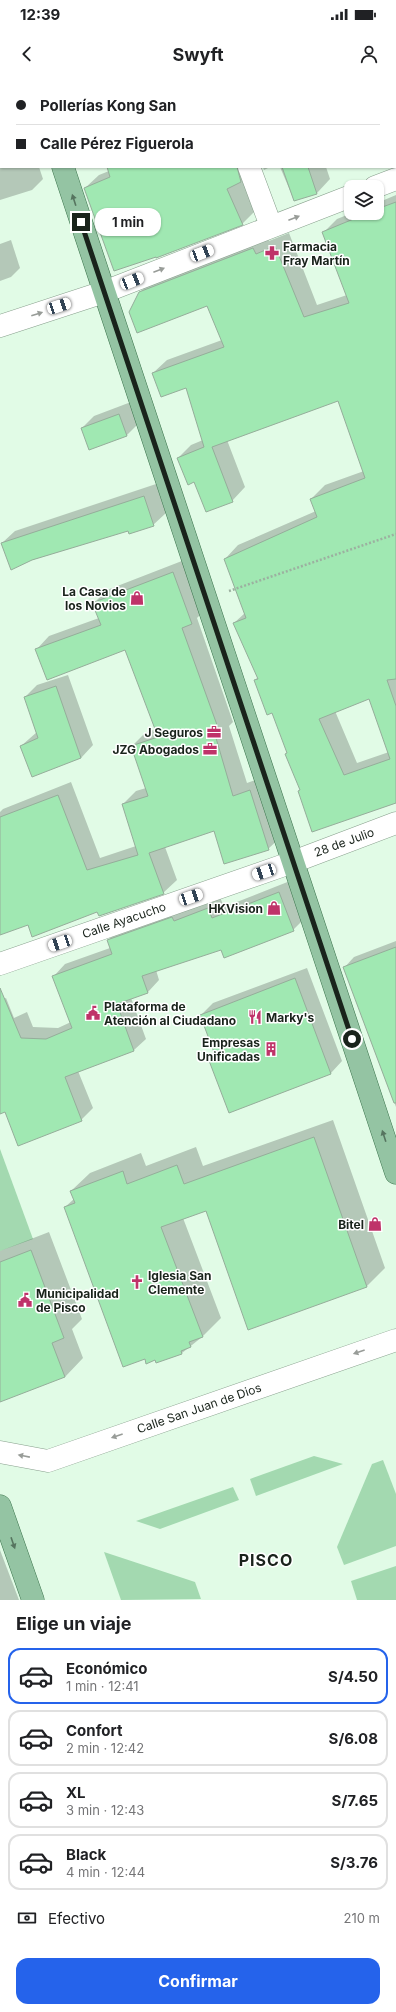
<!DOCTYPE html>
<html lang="es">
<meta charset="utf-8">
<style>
body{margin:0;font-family:Inter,sans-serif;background:#f6f6f6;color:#202124;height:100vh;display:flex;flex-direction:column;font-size:15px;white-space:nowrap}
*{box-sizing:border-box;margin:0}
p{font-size:13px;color:#757577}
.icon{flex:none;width:22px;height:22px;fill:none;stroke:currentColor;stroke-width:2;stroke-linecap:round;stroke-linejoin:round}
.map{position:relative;height:1520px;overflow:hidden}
.sheet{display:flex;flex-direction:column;background:#fff;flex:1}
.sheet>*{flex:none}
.hud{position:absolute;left:0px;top:0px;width:396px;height:88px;box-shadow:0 1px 3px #0004;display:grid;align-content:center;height:88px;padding:0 16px;background:#fff}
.buttons{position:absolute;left:344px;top:100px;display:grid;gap:8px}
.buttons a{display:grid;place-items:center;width:40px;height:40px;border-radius:8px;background:#fff;box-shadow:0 1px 3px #0004;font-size:20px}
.end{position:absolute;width:18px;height:18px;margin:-9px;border:5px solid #19231b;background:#fff;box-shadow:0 0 0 2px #fff}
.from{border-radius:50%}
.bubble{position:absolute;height:28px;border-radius:12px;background:#fff;box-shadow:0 1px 3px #0004;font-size:13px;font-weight:700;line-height:28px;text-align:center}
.car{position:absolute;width:12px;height:24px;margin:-12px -6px;border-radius:5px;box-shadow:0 0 3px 1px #0007;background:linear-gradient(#fff 24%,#345 0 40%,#fff 0 76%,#345 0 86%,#fff 0)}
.hud b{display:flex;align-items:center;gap:14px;height:38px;font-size:15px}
.hud b+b{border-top:1px solid #e0e0e0}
.hud i{width:10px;height:10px;background:#202124}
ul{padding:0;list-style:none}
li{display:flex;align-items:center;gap:12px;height:56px;margin:0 8px 6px;padding:0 8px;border:2px solid #e0e0e0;border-radius:12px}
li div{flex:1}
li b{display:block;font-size:15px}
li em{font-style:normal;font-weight:700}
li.current{border-color:#2563eb}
li>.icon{width:36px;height:36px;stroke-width:1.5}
h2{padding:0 16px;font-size:18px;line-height:48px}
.pay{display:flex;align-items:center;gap:10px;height:44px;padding:0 16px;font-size:15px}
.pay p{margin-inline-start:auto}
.cta{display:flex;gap:8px;margin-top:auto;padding:8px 16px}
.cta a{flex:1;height:46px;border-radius:12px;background:#2563eb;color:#fff;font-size:16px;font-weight:700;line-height:46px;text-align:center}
.status{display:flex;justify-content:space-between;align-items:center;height:28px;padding:0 20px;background:#fff;direction:ltr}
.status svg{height:11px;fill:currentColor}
header{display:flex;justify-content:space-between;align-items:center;height:52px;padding:0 16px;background:#fff;font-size:18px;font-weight:700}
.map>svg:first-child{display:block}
.green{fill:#a3d9b0}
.shadow{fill:#0003;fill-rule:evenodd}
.building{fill:#a0e8b2;stroke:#95ad9a;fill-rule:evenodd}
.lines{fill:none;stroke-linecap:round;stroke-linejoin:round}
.minor-casing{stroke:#879f8c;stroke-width:23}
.major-casing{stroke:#3a724b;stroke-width:23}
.path{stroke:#9cb0a0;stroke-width:2.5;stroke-dasharray:2 2;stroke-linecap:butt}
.minor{stroke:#fff;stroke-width:22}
.major{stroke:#94c4a3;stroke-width:22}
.oneway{fill:#56745f}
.oneway2{fill:#989c98}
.route{stroke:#19231b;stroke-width:5}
.labels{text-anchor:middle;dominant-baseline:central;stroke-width:3;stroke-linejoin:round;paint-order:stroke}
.poi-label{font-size:12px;font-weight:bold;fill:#19231b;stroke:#fff;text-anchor:end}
.street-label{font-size:12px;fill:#19231b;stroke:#fff}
.district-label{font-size:16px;font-weight:bold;letter-spacing:1px;fill:#19231b;stroke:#fff}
</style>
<div class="status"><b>12:39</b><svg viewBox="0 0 49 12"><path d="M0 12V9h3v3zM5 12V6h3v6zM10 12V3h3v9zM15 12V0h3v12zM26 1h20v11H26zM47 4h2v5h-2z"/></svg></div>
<header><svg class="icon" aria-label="back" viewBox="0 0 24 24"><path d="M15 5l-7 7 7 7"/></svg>Swyft<svg class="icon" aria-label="person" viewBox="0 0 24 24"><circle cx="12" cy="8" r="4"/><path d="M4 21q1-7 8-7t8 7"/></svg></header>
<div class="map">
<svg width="396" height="1520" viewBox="0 0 396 1520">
<rect width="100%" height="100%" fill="#e1fbe6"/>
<!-- green -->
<g class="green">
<path d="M0,1069L33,1159L0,1171Z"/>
<path d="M314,1376L343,1384L256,1416L250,1399Z"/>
<path d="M383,1380L396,1414V1466L344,1485L337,1467L372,1384Z"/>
<path d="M233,1407L239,1420L160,1449L136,1441Z"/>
<path d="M104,1472L195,1502L201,1519L121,1520Z"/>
<path d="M396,1486V1520H357L351,1501Z"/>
</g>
<!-- shadow -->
<g class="shadow">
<path d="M0,0L20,1H1V87H39L43,99L32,110L0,120Z"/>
<path d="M136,0H203V1H133Z"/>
<path d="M246,0H396V60L395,1Z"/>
<path d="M108,87H254L242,100L256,130L242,144L85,108L99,95L109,91Z"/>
<path d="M263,87H270L264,90Z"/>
<path d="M280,87H326L330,99L317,113L294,120Z"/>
<path d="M396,115V723L312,751L301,709L286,674L288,672L273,631L255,600L258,597L234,543L245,533L225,479L238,465L316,431L311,419L325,405L364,391L338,320L227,360L245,407L232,421L195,401L178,378L191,365L203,360L186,307L153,293L167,280L222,260L207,224L140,212L154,199L266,155L269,161L289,153L317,225L347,215L323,153L337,139L352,133H377V123ZM370,618L389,672L357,683L335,631Z"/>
<path d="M11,160L20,188L11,197L0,201V164Z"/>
<path d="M131,322L139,343L126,356L82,348L94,336Z"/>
<path d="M156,404L166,433L153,445L128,450L32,480L2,463L15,451Z"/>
<path d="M187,479L205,530L197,538L233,642L229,646L247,703L263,697L282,756L268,769L214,749L165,767L177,800L163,813L98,831L28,843L0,853V732L3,729L71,702L100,778L136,766L123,724L136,711L146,708L132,666L145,653L156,649L126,569L36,570L49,556L99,538L94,523L107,510Z"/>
<path d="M68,595L93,665L81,678L32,695L21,666L37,652L25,617L37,605Z"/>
<path d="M290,801L305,838L293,850L222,868L156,890L159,900L148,912L131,918L146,959L134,970L78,991L93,1028L81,1040L5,1031L0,1033V920L6,918L14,938L27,932L33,947L58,948L71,942L54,896L65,884L110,868L108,860L120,848L220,817L224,827Z"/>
<path d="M396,861V1027L344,888L354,877Z"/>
<path d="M307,888L342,981L331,993L230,1031L209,978L215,972L201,935L213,923Z"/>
<path d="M333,1040L385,1188L367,1206L249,1248L206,1130L183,1138L221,1238L202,1257L182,1273L65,1127L74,1119L71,1111L90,1093L141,1073L146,1086L196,1067L203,1086Z"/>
<path d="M49,1152L82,1239L72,1249L83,1278L65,1297L0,1312V1171Z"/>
<path d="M0,1470L19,1520H0Z"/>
</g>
<!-- building -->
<g class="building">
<path d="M107,87H237L241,102L227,109L243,145L156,178V177L114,191L84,108L110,97Z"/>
<path d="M282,87H308L317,114L294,121Z"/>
<path d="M396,122V599L387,600L396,626V723L312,752L298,711L300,710L285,674L287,673L272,633L267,635L254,600L258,599L233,543L246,538L224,479L317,437L310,419L365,398L338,321L212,367L233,422L206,432L194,402L188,405L177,378L204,367L186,308L161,317L152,293L224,267L207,226L137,253L129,232L139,212L253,168L256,174L275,166L304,237L349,223L322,152L368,133H377V129ZM369,619L390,679L344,695L319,639Z"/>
<path d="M119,334L127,356L89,370L81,348Z"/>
<path d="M144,416L154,446L129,454L128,451L32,480L11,490L1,463Z"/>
<path d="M173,492L192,544L182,548L221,656L216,658L233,716L250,710L269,770L224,784L214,751L149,773L164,814L99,836L97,832L32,857L28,845L0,855V737L58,715L87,790L138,775L122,724L148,716L131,666L158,657L125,570L47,600L35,569L101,545L92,523Z"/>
<path d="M56,606L81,678L32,697L20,666L38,658L24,617Z"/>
<path d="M279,812L294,851L224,878L221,870L142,896L148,913L117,924L134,971L65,997L82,1041L18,1066L5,1032L0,1034V908L21,958L46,959L72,948L52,896L112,874L107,860L172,837L174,841L208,828L212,838Z"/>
<path d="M396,867V1023H394L343,887Z"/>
<path d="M295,898L331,994L229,1033L208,978L215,975L200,935Z"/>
<path d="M314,1057L367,1207L248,1250L206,1131L161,1147L203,1257L189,1262L191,1267L181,1271L182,1274L156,1283L155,1280L146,1284L145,1279L123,1287L64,1127L75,1123L70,1111L123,1091L127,1104L177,1085L184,1104Z"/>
<path d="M31,1170L64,1258L52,1263L65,1297L0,1322V1182Z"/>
</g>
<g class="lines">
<defs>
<g id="minor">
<path d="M217,0V1"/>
<path d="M249,87L271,146"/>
<path d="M375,107L396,99"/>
<path d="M0,246L104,212L351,116"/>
<path d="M0,884L293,782L396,743"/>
<path d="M0,1372L48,1381L396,1260"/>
</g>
<g id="major">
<path d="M34,0V1"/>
<path d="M63,87L396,1093"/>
<path d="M0,1426L33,1520"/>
</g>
</defs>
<!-- minor casing -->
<use href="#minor" class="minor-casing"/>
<!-- major casing -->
<use href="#major" class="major-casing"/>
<!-- path -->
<path class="path" d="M229,511L396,454"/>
<!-- minor -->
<use href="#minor" class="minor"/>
<!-- major -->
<use href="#major" class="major"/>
</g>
<!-- one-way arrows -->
<defs><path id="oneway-solid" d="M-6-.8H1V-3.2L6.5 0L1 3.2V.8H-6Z"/></defs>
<g class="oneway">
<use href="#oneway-solid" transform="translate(74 120) rotate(-108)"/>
<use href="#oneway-solid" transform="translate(384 1056) rotate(-108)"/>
<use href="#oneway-solid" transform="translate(13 1463) rotate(71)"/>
</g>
<g class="oneway2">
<use href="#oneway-solid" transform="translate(294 138) rotate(-21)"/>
<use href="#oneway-solid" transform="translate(159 190) rotate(-21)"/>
<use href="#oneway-solid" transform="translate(37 234) rotate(-18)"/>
<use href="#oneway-solid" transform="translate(359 1272) rotate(161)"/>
<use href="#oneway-solid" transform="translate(117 1356) rotate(161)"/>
<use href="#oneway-solid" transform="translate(24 1376) rotate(-169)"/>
</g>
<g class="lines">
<!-- route -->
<path class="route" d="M81,142L352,959"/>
</g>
<!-- icons -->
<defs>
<symbol id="pharmacy-bare" viewBox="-9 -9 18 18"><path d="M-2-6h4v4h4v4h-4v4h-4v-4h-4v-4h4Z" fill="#bf3369" stroke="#fff" stroke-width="2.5" paint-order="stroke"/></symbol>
<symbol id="shop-bare" viewBox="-9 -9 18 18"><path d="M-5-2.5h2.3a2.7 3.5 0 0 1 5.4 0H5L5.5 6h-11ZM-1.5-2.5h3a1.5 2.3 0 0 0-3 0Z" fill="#bf3369" stroke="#fff" stroke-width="2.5" paint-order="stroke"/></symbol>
<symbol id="office-bare" viewBox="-9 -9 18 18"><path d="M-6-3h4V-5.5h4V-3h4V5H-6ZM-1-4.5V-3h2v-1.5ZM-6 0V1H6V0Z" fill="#bf3369" stroke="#fff" stroke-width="2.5" paint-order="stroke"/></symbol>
<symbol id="civic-bare" viewBox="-9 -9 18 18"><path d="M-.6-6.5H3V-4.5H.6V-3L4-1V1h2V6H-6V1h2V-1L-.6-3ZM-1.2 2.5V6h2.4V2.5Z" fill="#bf3369" stroke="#fff" stroke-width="2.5" paint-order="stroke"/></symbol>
<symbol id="restaurant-bare" viewBox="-9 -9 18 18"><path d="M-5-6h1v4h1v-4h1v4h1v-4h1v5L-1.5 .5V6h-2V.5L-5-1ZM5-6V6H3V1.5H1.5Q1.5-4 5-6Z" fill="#bf3369" stroke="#fff" stroke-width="2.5" paint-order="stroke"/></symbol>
<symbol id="building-bare" viewBox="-9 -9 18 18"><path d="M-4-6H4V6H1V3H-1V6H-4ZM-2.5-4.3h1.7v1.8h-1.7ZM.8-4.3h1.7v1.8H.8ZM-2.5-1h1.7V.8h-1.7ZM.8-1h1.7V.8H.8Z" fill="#bf3369" stroke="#fff" stroke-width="2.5" paint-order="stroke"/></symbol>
<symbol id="church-bare" viewBox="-9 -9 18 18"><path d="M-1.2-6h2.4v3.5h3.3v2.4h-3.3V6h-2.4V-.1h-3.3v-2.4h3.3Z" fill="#bf3369" stroke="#fff" stroke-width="2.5" paint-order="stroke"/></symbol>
</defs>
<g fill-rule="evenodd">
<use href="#pharmacy-bare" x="262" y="163" width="20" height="20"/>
<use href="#shop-bare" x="127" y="508" width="20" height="20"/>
<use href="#office-bare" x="204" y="642" width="20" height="20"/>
<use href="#office-bare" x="200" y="659" width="20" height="20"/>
<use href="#shop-bare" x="264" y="818" width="20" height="20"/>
<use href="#civic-bare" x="83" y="923" width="20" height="20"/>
<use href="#restaurant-bare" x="245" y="927" width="20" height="20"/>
<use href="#building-bare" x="261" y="959" width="20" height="20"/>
<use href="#shop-bare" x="365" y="1134" width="20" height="20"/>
<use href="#church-bare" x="127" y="1192" width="20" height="20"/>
<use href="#civic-bare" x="15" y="1210" width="20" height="20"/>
</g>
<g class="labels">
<!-- poi labels -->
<g class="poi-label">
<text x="283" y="166" text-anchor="start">Farmacia<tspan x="283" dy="14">Fray Martín</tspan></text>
<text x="126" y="511">La Casa de<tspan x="126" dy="14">los Novios</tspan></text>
<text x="203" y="652">J Seguros</text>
<text x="199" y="669">JZG Abogados</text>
<text x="263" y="828">HKVision</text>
<text x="104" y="926" text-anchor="start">Plataforma de<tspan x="104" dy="14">Atención al Ciudadano</tspan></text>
<text x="266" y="937" text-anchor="start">Marky's</text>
<text x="260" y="962">Empresas<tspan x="260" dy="14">Unificadas</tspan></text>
<text x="364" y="1144">Bitel</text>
<text x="148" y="1195" text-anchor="start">Iglesia San<tspan x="148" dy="14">Clemente</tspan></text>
<text x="36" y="1213" text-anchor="start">Municipalidad<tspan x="36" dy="14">de Pisco</tspan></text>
</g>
<!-- street labels -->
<g class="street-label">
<text transform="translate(344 762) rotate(-20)">28 de Julio</text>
<text transform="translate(124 840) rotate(-19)">Calle Ayacucho</text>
<text transform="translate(199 1328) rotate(-19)">Calle San Juan de Dios</text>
</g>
<!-- district labels -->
<g class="district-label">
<text x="266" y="1480">PISCO</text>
</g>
</g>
</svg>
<div class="buttons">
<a><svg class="icon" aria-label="layers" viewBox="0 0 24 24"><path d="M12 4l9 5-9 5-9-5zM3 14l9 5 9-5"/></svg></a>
</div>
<i class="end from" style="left:352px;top:959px"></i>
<i class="end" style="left:81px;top:142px"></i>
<div class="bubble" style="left:95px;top:128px;width:66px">1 min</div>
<i class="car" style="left:202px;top:173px;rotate:69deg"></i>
<i class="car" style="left:132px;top:201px;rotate:68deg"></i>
<i class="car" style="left:59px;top:226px;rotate:72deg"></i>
<i class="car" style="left:264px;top:792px;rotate:251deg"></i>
<i class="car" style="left:191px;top:817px;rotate:71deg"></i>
<i class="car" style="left:60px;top:863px;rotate:251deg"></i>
<div class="hud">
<b><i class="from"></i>Pollerías Kong San</b>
<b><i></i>Calle Pérez Figuerola</b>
</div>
</div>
<section class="sheet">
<h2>Elige un viaje</h2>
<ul>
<li class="current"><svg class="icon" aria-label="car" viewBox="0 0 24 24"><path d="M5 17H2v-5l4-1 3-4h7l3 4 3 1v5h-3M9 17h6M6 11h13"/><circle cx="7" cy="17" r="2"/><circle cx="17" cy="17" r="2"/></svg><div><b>Económico</b><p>1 min · 12:41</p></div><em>S/4.50</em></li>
<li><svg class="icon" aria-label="car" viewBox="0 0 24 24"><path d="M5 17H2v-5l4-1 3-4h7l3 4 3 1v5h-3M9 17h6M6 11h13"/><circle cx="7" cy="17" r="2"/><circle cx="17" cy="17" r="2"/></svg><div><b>Confort</b><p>2 min · 12:42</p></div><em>S/6.08</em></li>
<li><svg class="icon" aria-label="car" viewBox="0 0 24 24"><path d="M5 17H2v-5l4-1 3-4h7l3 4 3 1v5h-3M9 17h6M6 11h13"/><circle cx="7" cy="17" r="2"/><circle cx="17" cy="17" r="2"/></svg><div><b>XL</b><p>3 min · 12:43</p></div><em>S/7.65</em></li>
<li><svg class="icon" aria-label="car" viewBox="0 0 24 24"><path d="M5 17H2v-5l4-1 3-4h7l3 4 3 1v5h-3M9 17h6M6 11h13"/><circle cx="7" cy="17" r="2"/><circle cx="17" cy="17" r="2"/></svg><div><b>Black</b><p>4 min · 12:44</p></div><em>S/3.76</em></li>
</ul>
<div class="pay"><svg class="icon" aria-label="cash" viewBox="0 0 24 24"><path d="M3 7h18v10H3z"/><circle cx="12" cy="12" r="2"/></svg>Efectivo<p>210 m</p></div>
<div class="cta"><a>Confirmar</a></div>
</section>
